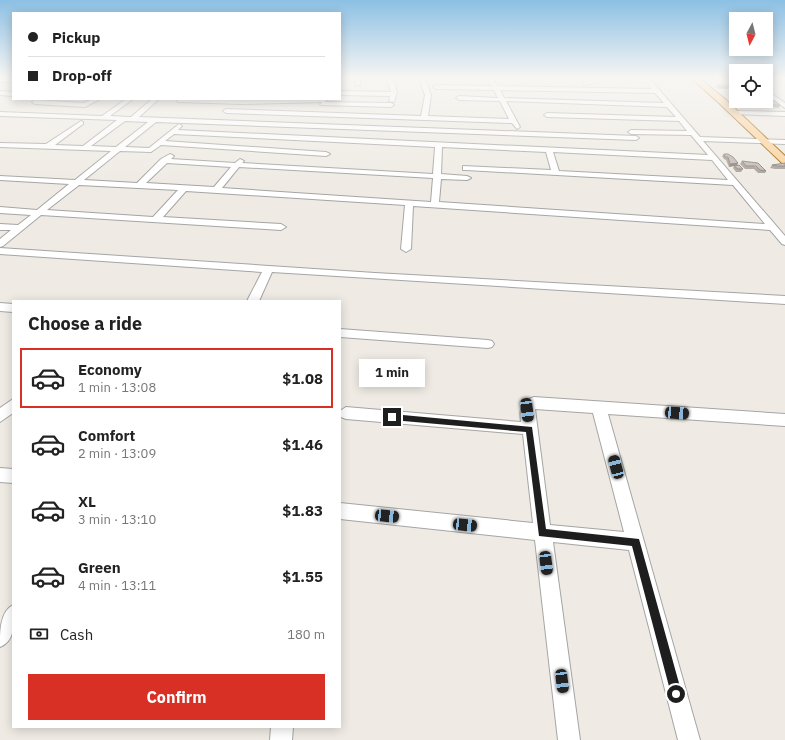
<!DOCTYPE html>
<meta charset="utf-8">
<style>
body{margin:0;font-family:"IBM Plex Sans",sans-serif;background:#f2f2f2;color:#222;height:100vh;display:flex;flex-direction:column;font-size:15px;white-space:nowrap}
*{box-sizing:border-box;margin:0}
p{font-size:13px;color:#767676}
.icon{flex:none;width:22px;height:22px;fill:none;stroke:currentColor;stroke-width:2;stroke-linecap:round;stroke-linejoin:round}
.map{position:relative;flex:1;overflow:hidden}
.sheet{position:absolute;left:12px;top:300px;width:329px;height:428px;display:flex;flex-direction:column;background:#fff;border-radius:0px;box-shadow:0 2px 10px #0003}
.sheet>*{flex:none}
.banner{position:absolute;left:12px;top:12px;width:329px;height:88px;border-radius:0px;box-shadow:0 2px 10px #0003;display:grid;align-content:center;height:88px;padding:0 16px;background:#fff}
.needle{width:26px;rotate:187deg}
.buttons{position:absolute;left:729px;top:12px;display:grid;gap:8px}
.buttons a{display:grid;place-items:center;width:44px;height:44px;border-radius:0px;background:#fff;box-shadow:0 2px 10px #0003;font-size:20px}
.end{position:absolute;width:18px;height:18px;margin:-9px;border:5px solid #1e1e1e;background:#fff;box-shadow:0 0 0 2px #fff}
.from{border-radius:50%}
.bubble{position:absolute;height:28px;border-radius:0px;background:#fff;box-shadow:0 2px 10px #0003;font-size:13px;font-weight:700;line-height:28px;text-align:center}
.car{position:absolute;width:12px;height:24px;margin:-12px -6px;border-radius:5px;box-shadow:0 0 3px 1px #0007;background:linear-gradient(#222 24%,#8ab4d8 0 40%,#222 0 76%,#8ab4d8 0 86%,#222 0)}
.banner b{display:flex;align-items:center;gap:14px;height:38px;font-size:15px}
.banner b+b{border-top:1px solid #e0e0e0}
.banner i{width:10px;height:10px;background:#222}
ul{padding:0;list-style:none}
li{display:flex;align-items:center;gap:12px;height:60px;margin:0 8px 6px;padding:0 8px;border:2px solid transparent;border-radius:0px}
li div{flex:1}
li b{display:block;font-size:15px}
li em{font-style:normal;font-weight:700}
li.on{border-color:#d93025}
li>.icon{width:36px;height:36px;stroke-width:1.5}
h2{padding:0 16px;font-size:18px;line-height:48px}
.pay{display:flex;align-items:center;gap:10px;height:44px;padding:0 16px;font-size:15px}
.pay p{margin-inline-start:auto}
.button{display:flex;gap:8px;margin-top:auto;padding:8px 16px}
.button a{flex:1;height:46px;border-radius:0px;background:#d93025;color:#fff;font-size:16px;font-weight:700;line-height:46px;text-align:center}
.map>svg:first-child{display:block}
.lines{fill:none;stroke-linecap:round;stroke-linejoin:round}
.minor-casing{stroke:#a5a5a5;stroke-width:2}
.major-casing{stroke:#986200;stroke-width:2}
.minor{fill:#fff;fill-rule:evenodd}
.major{fill:#fdd19a;fill-rule:evenodd}
.wall{fill:#a9a09a}
.shaded-wall{fill:#89827d}
.building{fill:#c4bab3;stroke:#89827d}
.route{fill:#1e1e1e}
</style>
<div class="map">
<svg width="785" height="740" viewBox="0 0 785 740">
<rect width="100%" height="100%" fill="#efebe4"/>
<g class="lines">
<defs>
<g id="minor">
<rect x="0" y="78" width="13" height="4"/>
<path d="M354,78H360V85H356Z"/>
<path d="M387,78H393L397,92L394,102L389,101L390,96L340,95V91L391,92Z"/>
<path d="M419,78H425L431,95L428,116L509,119L500,101L459,100L456,98L459,96L498,98L494,90L436,89L433,87L436,85L492,86L487,78H492L498,86L652,89L644,78H649L700,137L785,140V144L703,141L785,236V245L782,244L770,230L413,206L411,249L406,252L401,249L405,205L186,191L163,217L281,224L286,227L281,230L41,215L3,246L0,247V239L11,230H0V224L18,225L31,215L0,213V207L37,210L69,184L0,180V176L75,180L111,151L0,147V143L46,144L81,121L83,122V124L55,145L83,146L117,120L0,116V112L102,116L126,99H133L110,116L131,117L152,99H159L139,117L636,136L639,138L636,140L156,122L125,147L149,148L179,124L182,126L178,130L708,155L691,135L631,134L628,132L631,130L687,131L679,121L547,117L544,115L547,113L676,117L667,107L506,101L520,127L517,129L512,123L226,113L223,111L226,109L421,116L425,95ZM500,90L655,93L664,103L504,98ZM125,121L148,122L116,147L91,146ZM174,134L435,147L433,174L242,163L244,161L240,159L235,163L171,159L174,156L170,154L161,159L137,183L84,180L120,151L151,152L161,145L326,156L330,154L326,152L165,141ZM442,147L546,152L551,170L463,166V170H466L733,185L765,224L439,202L441,179L467,180L471,178L467,176L441,174ZM553,152L712,160L728,180L559,171ZM167,163L231,167L214,187L146,183ZM239,167L433,178L431,202L222,188ZM79,185L178,190L153,217L47,210Z"/>
<path d="M600,78H612L586,85L583,83Z"/>
<path d="M766,90L785,103V108L766,95Z"/>
<path d="M0,91L13,92V96L0,95Z"/>
<path d="M92,99H100L85,107L35,104L32,102L35,100L84,103Z"/>
<path d="M176,99H326L327,100L324,102L242,104L178,102Z"/>
<path d="M323,102L391,103L394,105L391,107L321,105L320,104Z"/>
<path d="M738,111L785,112V116L736,114L735,113Z"/>
<path d="M0,248L375,273L785,296V304L272,272L259,301H247L262,272L0,254Z"/>
<path d="M0,303L13,304V312L0,311Z"/>
<path d="M340,329L488,340L492,341L494,344L492,347L488,348L340,337Z"/>
<path d="M534,397L785,414V426L608,414L700,740H678L629,550L553,542L580,740H558L535,540L340,519V503L533,523L523,434L346,419L341,417L340,411L346,407L521,422C520,414 520,409 524,401ZM535,409L593,413L624,532L550,525Z"/>
<path d="M13,399V413L0,422V408Z"/>
<path d="M0,468L13,469V483L0,482Z"/>
<path d="M13,605C13,621 17,640 0,647C0,631 0,612 13,605Z"/>
<path d="M271,727H293L292,740H270Z"/>
</g>
<path id="major" d="M691,78H699L725,99L785,156V164L782,163L719,103Z"/>
</defs>
<!-- minor casing -->
<use href="#minor" class="minor-casing"/>
<!-- major casing -->
<use href="#major" class="major-casing"/>
<!-- minor -->
<use href="#minor" class="minor"/>
<!-- major -->
<use href="#major" class="major"/>
</g>
<!-- wall -->
<g class="wall">
<path d="M717,85L730,87L729,89H719L716,87Z"/>
<path d="M730,95H736V101H742L734,102L729,97Z"/>
<path d="M765,101H766L780,105L779,108L770,107L764,103Z"/>
<path d="M724,154L738,163L737,165L743,169L741,172H736L733,168L734,166L729,167L726,160L724,159L722,156Z"/>
<path d="M742,161L766,171L765,173H758L754,169H745L740,164Z"/>
<path d="M785,163V169H775L770,168L772,165Z"/>
</g>
<!-- shaded-wall -->
<path class="shaded-wall" d="M738,163L737,165L729,167L730,164Z"/>
<!-- building -->
<g class="building">
<path d="M717,85H727L730,87H720Z"/>
<path d="M730,95H736V99H735Z"/>
<path d="M766,100L775,101L780,105H771Z"/>
<path d="M724,154H728L733,157L738,163L730,164L728,157H725Z"/>
<path d="M742,161L758,163L766,171L760,170L756,166H746Z"/>
<path d="M785,163V166H777L772,165Z"/>
<path d="M739,165L743,169H738L734,166Z"/>
</g>
<!-- sky -->
<linearGradient id="sky" x2="0" y2="1"><stop stop-color="#8cc0e4"/><stop offset="0.43" stop-color="#f8f6f3"/><stop offset="1" stop-color="#f8f6f3" stop-opacity="0"/></linearGradient>
<rect width="785" height="182" fill="url(#sky)"/>
<!-- route -->
<path class="route" d="M392,414L532,427L546,529L639,539L682,694L680,698L676,700L673,698L671,694L632,546L539,536L526,432L392,420L388,417Z"/>
</svg>
<div class="buttons">
<a><svg class="needle" viewBox="-14 -14 28 28"><path d="M0-13l5 13h-10z" fill="#e53935"/><path d="M0 13l5-13h-10z" fill="#767676"/></svg></a>
<a><svg class="icon" aria-label="locate" viewBox="0 0 24 24"><circle cx="12" cy="12" r="6"/><path d="M12 2v4M12 18v4M2 12h4M18 12h4"/></svg></a>
</div>
<i class="end from" style="left:676px;top:694px"></i>
<i class="end" style="left:392px;top:417px"></i>
<div class="bubble" style="left:359px;top:359px;width:66px">1 min</div>
<i class="car" style="left:527px;top:410px;rotate:173deg"></i>
<i class="car" style="left:677px;top:413px;rotate:94deg"></i>
<i class="car" style="left:616px;top:467px;rotate:345deg"></i>
<i class="car" style="left:387px;top:516px;rotate:96deg"></i>
<i class="car" style="left:465px;top:525px;rotate:96deg"></i>
<i class="car" style="left:546px;top:563px;rotate:173deg"></i>
<i class="car" style="left:562px;top:681px;rotate:173deg"></i>
<div class="banner">
<b><i class="from"></i>Pickup</b>
<b><i></i>Drop-off</b>
</div>
<section class="sheet">
<h2>Choose a ride</h2>
<ul>
<li class="on"><svg class="icon" aria-label="car" viewBox="0 0 24 24"><path d="M5 17H2v-5l4-1 3-4h7l3 4 3 1v5h-3M9 17h6M6 11h13"/><circle cx="7" cy="17" r="2"/><circle cx="17" cy="17" r="2"/></svg><div><b>Economy</b><p>1 min · 13:08</p></div><em>$1.08</em></li>
<li><svg class="icon" aria-label="car" viewBox="0 0 24 24"><path d="M5 17H2v-5l4-1 3-4h7l3 4 3 1v5h-3M9 17h6M6 11h13"/><circle cx="7" cy="17" r="2"/><circle cx="17" cy="17" r="2"/></svg><div><b>Comfort</b><p>2 min · 13:09</p></div><em>$1.46</em></li>
<li><svg class="icon" aria-label="car" viewBox="0 0 24 24"><path d="M5 17H2v-5l4-1 3-4h7l3 4 3 1v5h-3M9 17h6M6 11h13"/><circle cx="7" cy="17" r="2"/><circle cx="17" cy="17" r="2"/></svg><div><b>XL</b><p>3 min · 13:10</p></div><em>$1.83</em></li>
<li><svg class="icon" aria-label="car" viewBox="0 0 24 24"><path d="M5 17H2v-5l4-1 3-4h7l3 4 3 1v5h-3M9 17h6M6 11h13"/><circle cx="7" cy="17" r="2"/><circle cx="17" cy="17" r="2"/></svg><div><b>Green</b><p>4 min · 13:11</p></div><em>$1.55</em></li>
</ul>
<div class="pay"><svg class="icon" aria-label="cash" viewBox="0 0 24 24"><path d="M3 7h18v10H3z"/><circle cx="12" cy="12" r="2"/></svg>Cash<p>180 m</p></div>
<div class="button"><a>Confirm</a></div>
</section>
</div>
